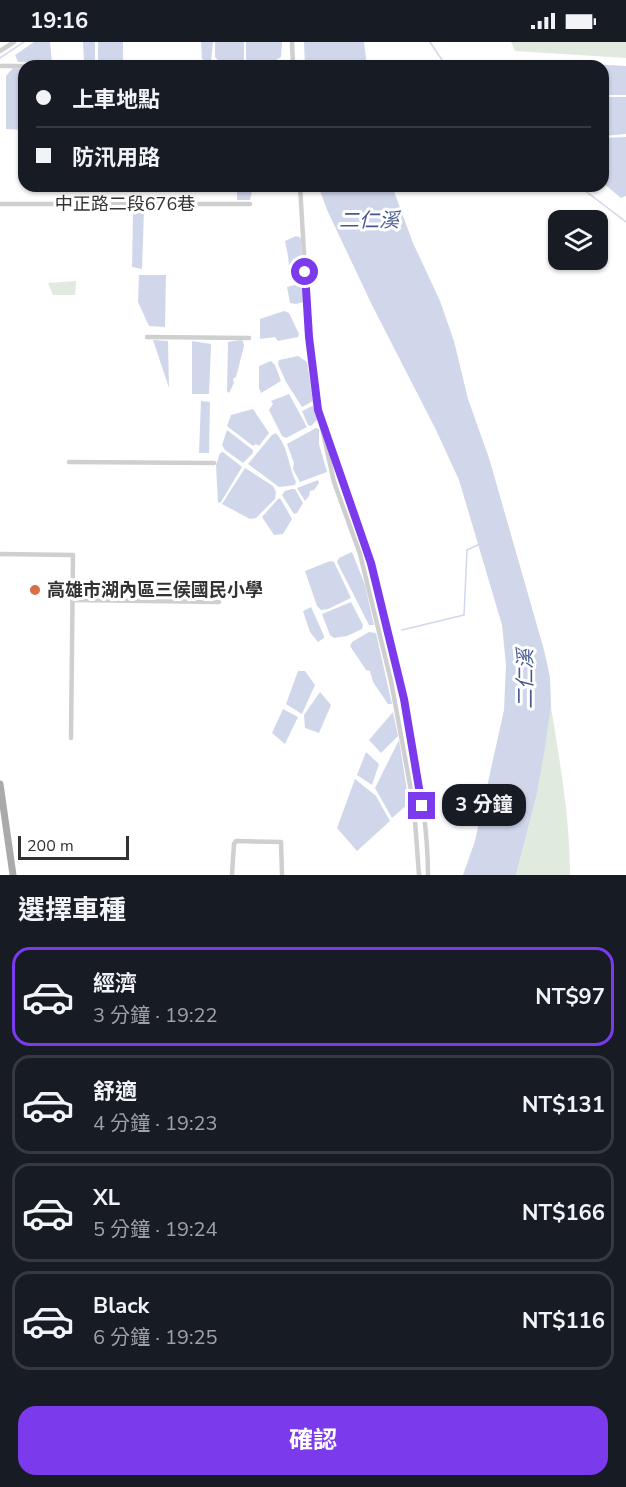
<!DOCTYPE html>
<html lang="zh-TW">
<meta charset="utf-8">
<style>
body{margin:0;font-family:"Nunito Sans","Noto Sans TC",sans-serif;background:#242831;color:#f1f3f6;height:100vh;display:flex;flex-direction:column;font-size:22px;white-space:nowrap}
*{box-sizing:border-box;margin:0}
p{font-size:20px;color:#9ea1a6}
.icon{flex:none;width:33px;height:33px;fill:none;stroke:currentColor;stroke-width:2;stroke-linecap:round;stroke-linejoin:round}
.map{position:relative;height:833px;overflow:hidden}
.details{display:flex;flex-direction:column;background:#171b24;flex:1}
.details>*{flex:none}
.banner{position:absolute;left:18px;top:18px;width:591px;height:132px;border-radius:18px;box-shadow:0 2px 4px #0004;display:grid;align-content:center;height:132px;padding:0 18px;background:#171b24}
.controls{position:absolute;left:548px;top:168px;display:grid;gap:12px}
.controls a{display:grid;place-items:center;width:60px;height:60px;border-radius:12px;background:#171b24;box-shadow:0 2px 4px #0004;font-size:30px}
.scale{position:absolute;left:18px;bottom:15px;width:111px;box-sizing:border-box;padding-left:6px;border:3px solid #323232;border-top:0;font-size:16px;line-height:21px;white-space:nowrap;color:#323232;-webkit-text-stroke:4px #fff;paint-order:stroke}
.end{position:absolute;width:27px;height:27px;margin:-14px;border:8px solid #7c3aed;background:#fff;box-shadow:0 0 0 3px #fff}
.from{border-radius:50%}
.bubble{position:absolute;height:42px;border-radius:18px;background:#171b24;box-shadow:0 2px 4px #0004;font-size:20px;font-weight:700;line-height:42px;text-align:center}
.banner b{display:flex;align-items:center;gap:21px;height:57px;font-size:22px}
.banner b+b{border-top:2px solid #363941}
.banner i{width:15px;height:15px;background:#f1f3f6}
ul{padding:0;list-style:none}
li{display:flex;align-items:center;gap:18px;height:99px;margin:0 12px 9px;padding:0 6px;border:3px solid #363941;border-radius:18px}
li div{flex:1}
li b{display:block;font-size:22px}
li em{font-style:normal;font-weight:700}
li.on{border-color:#7c3aed}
li>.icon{width:54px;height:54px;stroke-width:1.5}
h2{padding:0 18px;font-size:27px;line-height:72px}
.primary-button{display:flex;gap:12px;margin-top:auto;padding:12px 18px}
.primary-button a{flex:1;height:69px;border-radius:18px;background:#7c3aed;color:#fff;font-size:24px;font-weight:700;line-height:69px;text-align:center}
.status{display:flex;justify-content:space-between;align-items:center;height:42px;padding:0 30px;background:#171b24;direction:ltr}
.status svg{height:16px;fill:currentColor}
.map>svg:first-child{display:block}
.green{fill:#e1eadf}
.water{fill:#d1d7eb}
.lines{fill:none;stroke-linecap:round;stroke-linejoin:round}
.stream{stroke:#d1d7eb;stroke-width:1.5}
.street{stroke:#cfcfcf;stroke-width:4.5}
.primary{stroke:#aaa;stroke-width:7}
.route{stroke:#7c3aed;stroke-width:8}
.poi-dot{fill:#d86f46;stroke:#fff;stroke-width:2}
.labels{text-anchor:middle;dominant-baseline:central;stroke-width:6;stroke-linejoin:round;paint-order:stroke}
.street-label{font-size:18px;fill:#323232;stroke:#fff}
.poi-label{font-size:18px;font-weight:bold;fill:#323232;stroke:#fff;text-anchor:start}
.water-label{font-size:20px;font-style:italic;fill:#46598f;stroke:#fff}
</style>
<div class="status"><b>19:16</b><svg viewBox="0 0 49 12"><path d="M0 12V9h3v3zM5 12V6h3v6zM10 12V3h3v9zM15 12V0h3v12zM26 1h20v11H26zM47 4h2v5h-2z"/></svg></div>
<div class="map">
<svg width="626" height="833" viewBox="0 0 626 833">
<rect width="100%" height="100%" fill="#fff"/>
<!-- green -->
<g class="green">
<path d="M511,0H626V16L515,9Z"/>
<path d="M76,239L75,253H53L48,241Z"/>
<path d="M551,665C560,721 570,776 570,833H516L537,752Z"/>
</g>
<!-- water -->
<g class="water">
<path d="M34,0H50L52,21L18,20L15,13Z"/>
<path d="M83,0H95V20H84Z"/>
<path d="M98,0H123V18L98,21Z"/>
<path d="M201,0H213L211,19L208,20L202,17Z"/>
<path d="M215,0H244V19L241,21L220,20L215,15Z"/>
<path d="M246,0H282L281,15L271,21H250L246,17Z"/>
<path d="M304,0H364L367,24H305Z"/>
<path d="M528,18L565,20L568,24H522Z"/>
<path d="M574,21L626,24V53H603V24H571Z"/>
<path d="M13,26L24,27V88L6,87V34Z"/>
<path d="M603,55H626V92L603,94Z"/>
<path d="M626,95V154L621,156L603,141V96Z"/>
<path d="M237,144H253L250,158H237Z"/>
<path d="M318,144H392L413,201L440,259L454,299L468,357L489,416L544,608L550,635L551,665L545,705L537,752L516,833H463L475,799L504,668L506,623L502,583L459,438L436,388L372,263L328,170Z"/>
<path d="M133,168H144L142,227L132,225Z"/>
<path d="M296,194L300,195L301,198L303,234L299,238H292L290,235L288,214L285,199Z"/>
<path d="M139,233H166L165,285L149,284L138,260Z"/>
<path d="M302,241L304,260L296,262L290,261L287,245Z"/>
<path d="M284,269L289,271L299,292L298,295L278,299L275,295L260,297V277Z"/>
<path d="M153,298L168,299L169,346Z"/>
<path d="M240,298L243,299L244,304L236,335L233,337L234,341L229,351L227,349L228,300Z"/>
<path d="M192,299L211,302L209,352H192Z"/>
<path d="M298,314L307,320L313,359L302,365L286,340L278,322L279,318Z"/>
<path d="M271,319L275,323L281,339L261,351L259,346V324Z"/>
<path d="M289,352L307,385L286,396L282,394L269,368L273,362L271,359Z"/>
<path d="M201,359L210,360L209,411H199Z"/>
<path d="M312,364H313L317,378L311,384L308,383L302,369Z"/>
<path d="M253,367L269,391L259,404L256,402L253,404L227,384L231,373Z"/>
<path d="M316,386L319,387V402L327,430L300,440L293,427L294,421L287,402Z"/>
<path d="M227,388L253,408V411L243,421L225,408L222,403Z"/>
<path d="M276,391C289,406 288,424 296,440L295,443L279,445L248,422L272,393Z"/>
<path d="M223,410L242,425L221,460L218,461L216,423L220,411Z"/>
<path d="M245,426L273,444L276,450L275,457L256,476L250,477L222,462Z"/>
<path d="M318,438L319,441L314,448L310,449L309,454L305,459L297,446Z"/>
<path d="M292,447H295L303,461L297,471L294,472L282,453L285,449Z"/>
<path d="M280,456L292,477L283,492L274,493L262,475L278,457Z"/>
<path d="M352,510L365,543L374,583H369L337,520L339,516Z"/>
<path d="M330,519L334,520L351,556L328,567L321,568L317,564L305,529Z"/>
<path d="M351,560L363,583L362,587L347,594L334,596L330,593L322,572Z"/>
<path d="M311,565L324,594V596L318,600L310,590L303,569Z"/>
<path d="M369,590L376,591L392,662H388L373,640L370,629L366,628L350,604L352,600Z"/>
<path d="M298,629H305L315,643L302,672L286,662Z"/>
<path d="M320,650L331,663L319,691L305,686L304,673Z"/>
<path d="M283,667L298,675L285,702L272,691Z"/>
<path d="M393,670L398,694L381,711L369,698Z"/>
<path d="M399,698L409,761L392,776L375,746Z"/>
<path d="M366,710L379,722L372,743L357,733Z"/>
<path d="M355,737L376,754L390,779L357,809L337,786Z"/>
</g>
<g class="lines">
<!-- stream -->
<g class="stream">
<path d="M430,0L446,24"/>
<path d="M0,16L24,0"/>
<path d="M579,144L626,180"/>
<path d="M402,588L464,573L467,508L480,502"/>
</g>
<!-- street -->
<g class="street">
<path d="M292,0L293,24"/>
<path d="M0,9L14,0"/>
<path d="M0,24H61"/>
<path d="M300,144L309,295L318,368L334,440L360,512L391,639L414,765L419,833"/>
<path d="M0,162H250"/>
<path d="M147,295L249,296"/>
<path d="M323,382C360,485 392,589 412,697C420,742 428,788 428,833"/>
<path d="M69,420L214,421"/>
<path d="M0,512L73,513L71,696"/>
<path d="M72,558L219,560"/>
<path d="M232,833L234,802L236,799L281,800L282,833"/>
</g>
<!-- primary -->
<path class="primary" d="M0,742L13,833"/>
</g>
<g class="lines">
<!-- route -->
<path class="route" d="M305,230L309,295L318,368L371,521L404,657L422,764"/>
</g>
<!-- markers -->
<circle class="poi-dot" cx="35" cy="548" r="6"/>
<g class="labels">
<!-- street labels -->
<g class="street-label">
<text x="125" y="162">中正路二段676巷</text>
</g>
<!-- poi labels -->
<g class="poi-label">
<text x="47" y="548">高雄市湖內區三侯國民小學</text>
</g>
<!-- water labels -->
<g class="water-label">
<text x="369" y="178">二仁溪</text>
<text transform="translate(525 637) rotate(-90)">二仁溪</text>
</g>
</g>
</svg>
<div class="controls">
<a><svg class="icon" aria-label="layers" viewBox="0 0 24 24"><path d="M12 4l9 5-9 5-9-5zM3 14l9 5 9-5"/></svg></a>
</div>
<div class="scale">200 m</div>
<i class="end from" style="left:305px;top:230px"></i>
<i class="end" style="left:422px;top:764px"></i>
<div class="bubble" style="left:442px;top:742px;width:84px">3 分鐘</div>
<div class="banner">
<b><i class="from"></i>上車地點</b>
<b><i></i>防汛用路</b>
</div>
</div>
<section class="details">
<h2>選擇車種</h2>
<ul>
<li class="on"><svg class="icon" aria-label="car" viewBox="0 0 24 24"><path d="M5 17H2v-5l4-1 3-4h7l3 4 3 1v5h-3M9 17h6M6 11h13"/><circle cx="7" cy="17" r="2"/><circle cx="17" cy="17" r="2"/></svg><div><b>經濟</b><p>3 分鐘 · 19:22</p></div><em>NT$97</em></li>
<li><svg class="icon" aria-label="car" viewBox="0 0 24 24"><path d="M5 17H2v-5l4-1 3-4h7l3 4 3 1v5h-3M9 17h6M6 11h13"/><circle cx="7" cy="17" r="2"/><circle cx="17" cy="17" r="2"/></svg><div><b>舒適</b><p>4 分鐘 · 19:23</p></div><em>NT$131</em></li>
<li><svg class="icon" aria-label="car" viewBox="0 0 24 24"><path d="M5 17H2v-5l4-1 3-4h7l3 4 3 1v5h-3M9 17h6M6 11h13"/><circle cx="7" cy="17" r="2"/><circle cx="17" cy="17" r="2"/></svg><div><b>XL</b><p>5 分鐘 · 19:24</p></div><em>NT$166</em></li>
<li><svg class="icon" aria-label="car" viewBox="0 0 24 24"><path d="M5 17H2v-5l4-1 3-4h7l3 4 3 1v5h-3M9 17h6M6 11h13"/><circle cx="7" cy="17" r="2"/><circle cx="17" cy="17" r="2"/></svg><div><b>Black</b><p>6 分鐘 · 19:25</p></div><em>NT$116</em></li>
</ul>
<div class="primary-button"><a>確認</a></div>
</section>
